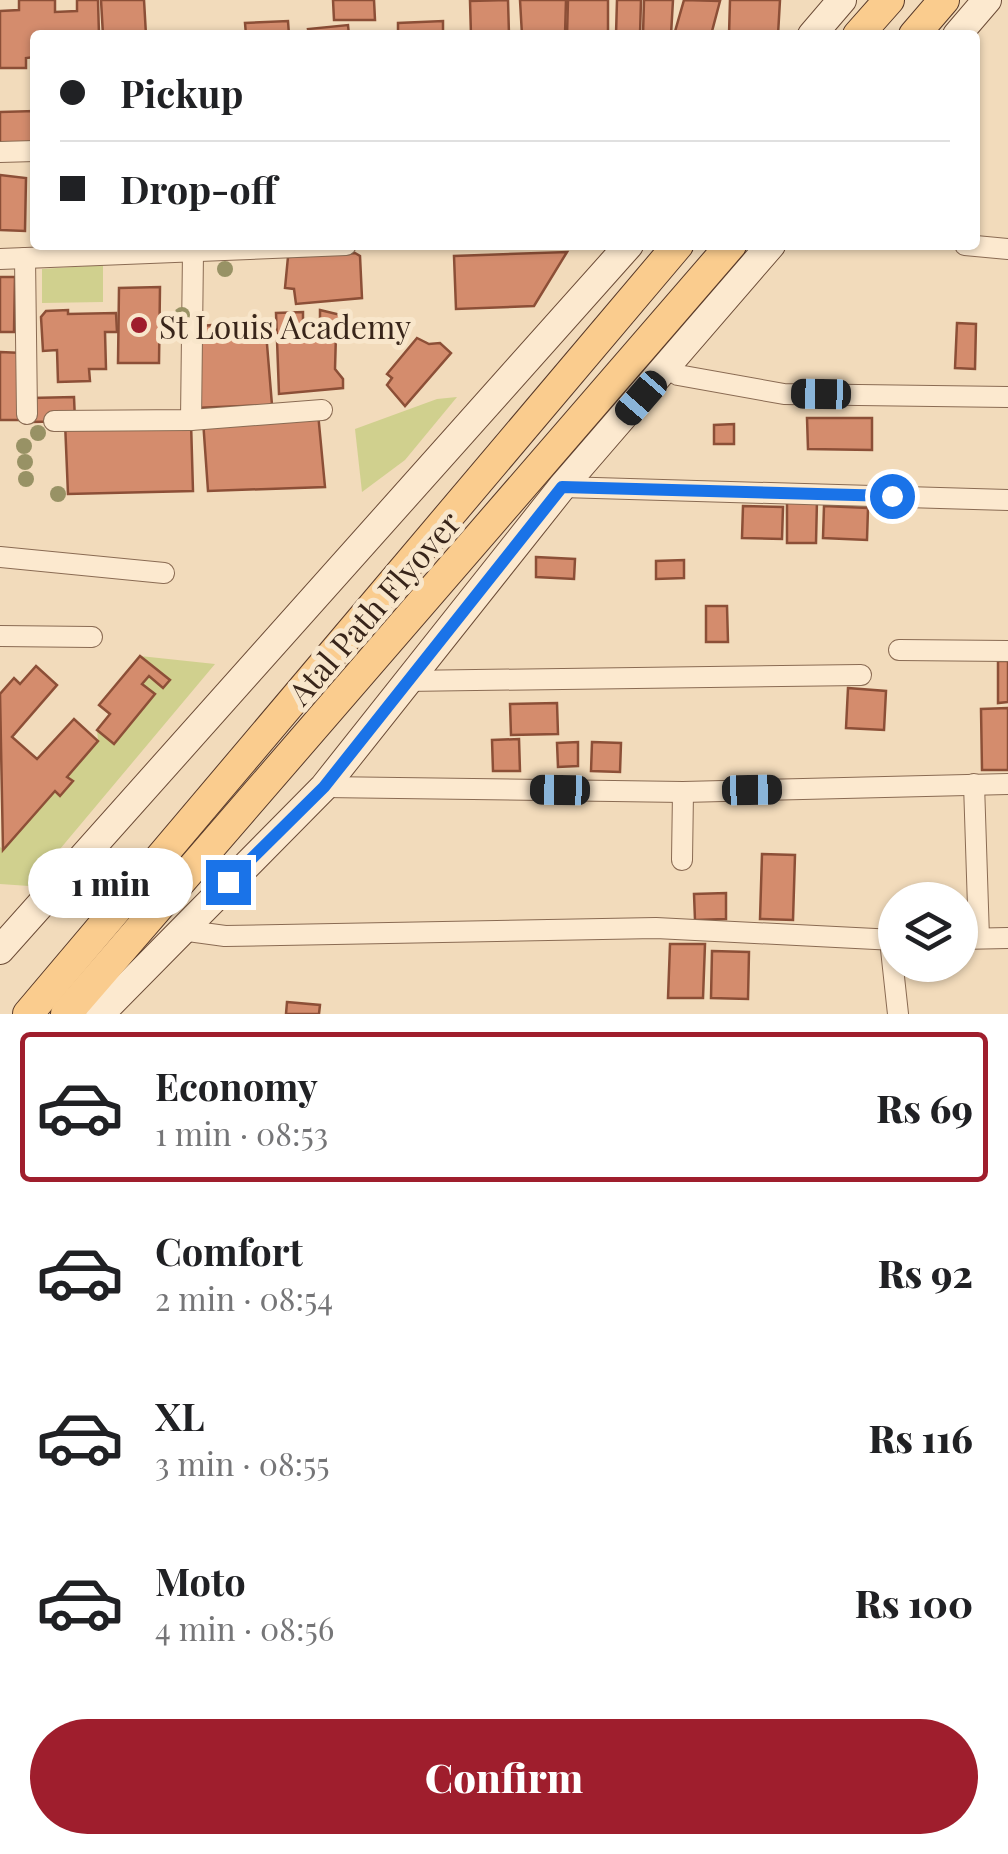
<!DOCTYPE html>
<meta charset="utf-8">
<style>
body{margin:0;font-family:"Playfair Display",serif;background:#f6f6f6;color:#202124;height:100vh;display:flex;flex-direction:column;font-size:38px;white-space:nowrap}
*{box-sizing:border-box;margin:0}
p{font-size:32px;color:#757577}
.icon{flex:none;width:55px;height:55px;fill:none;stroke:currentColor;stroke-width:2;stroke-linecap:round;stroke-linejoin:round}
.map{position:relative;height:1014px;overflow:hidden}
.drawer{display:flex;flex-direction:column;background:#fff;flex:1}
.drawer>*{flex:none}
.hud{position:absolute;left:30px;top:30px;width:950px;height:220px;border-radius:10px;box-shadow:0 2px 8px #0004;display:grid;align-content:center;height:220px;padding:0 30px;background:#fff}
.fabs{position:absolute;left:878px;top:882px;display:grid;gap:20px}
.fabs a{display:grid;place-items:center;width:100px;height:100px;border-radius:50%;background:#fff;box-shadow:0 2px 8px #0004;font-size:50px}
.end{position:absolute;width:45px;height:45px;margin:-22px;border:12px solid #1a73e8;background:#fff;box-shadow:0 0 0 5px #fff}
.from{border-radius:50%}
.bubble{position:absolute;height:70px;border-radius:35px;background:#fff;box-shadow:0 2px 8px #0004;font-size:32px;font-weight:800;line-height:70px;text-align:center}
.car{position:absolute;width:30px;height:60px;margin:-30px -15px;border-radius:12px;box-shadow:0 0 8px 2px #0007;background:linear-gradient(#222 24%,#8ab4d8 0 40%,#222 0 76%,#8ab4d8 0 86%,#222 0)}
.hud b{display:flex;align-items:center;gap:35px;height:95px;font-size:38px}
.hud b+b{border-top:2px solid #e0e0e0}
.hud i{width:25px;height:25px;background:#202124}
ul{padding:18px 0 0;list-style:none}
li{display:flex;align-items:center;gap:30px;height:150px;margin:0 20px 15px;padding:0 10px;border:5px solid transparent;border-radius:10px}
li div{flex:1}
li b{display:block;font-size:38px}
li em{font-style:normal;font-weight:800}
li.current{border-color:#9f1e2d}
li>.icon{width:90px;height:90px;stroke-width:1.5}
.button{display:flex;gap:20px;margin-top:auto;padding:20px 30px}
.button a{flex:1;height:115px;border-radius:60px;background:#9f1e2d;color:#fff;font-size:40px;font-weight:800;line-height:115px;text-align:center}
.map>svg:first-child{display:block}
.green{fill:#d0d08e}
.building{fill:#d48c6d;stroke:#8c4f37;stroke-width:2.5}
.lines{fill:none;stroke-linecap:round;stroke-linejoin:round}
.street-casing{stroke:#8a6b53;stroke-width:22}
.secondary-casing{stroke:#6c4c37;stroke-width:30}
.primary-casing{stroke:#573929;stroke-width:32}
.street{stroke:#fce9cf;stroke-width:20}
.secondary{stroke:#fce9cf;stroke-width:28}
.primary{stroke:#facc8e;stroke-width:30}
.tree{fill:#989265}
.route{stroke:#1a73e8;stroke-width:12}
.poi-dot{fill:#9f1e2d;stroke:#f8e6cb;stroke-width:4}
.labels{text-anchor:middle;dominant-baseline:central;stroke-width:10;stroke-linejoin:round;paint-order:stroke}
.poi-label{font-size:32px;fill:#38251a;stroke:#f8e6cb;text-anchor:start}
.street-label{font-size:32px;fill:#38251a;stroke:#f8e6cb}
</style>
<div class="map">
<svg width="1008" height="1014" viewBox="0 0 1008 1014">
<rect width="100%" height="100%" fill="#f2dbbb"/>
<!-- green -->
<g class="green">
<path d="M103,265V302L42,303V269Z"/>
<path d="M457,397L405,460L362,492L355,429L437,399Z"/>
<path d="M140,656L215,664L29,886L0,884V847L3,849L55,791L60,795L72,782L67,777L98,741L97,730L115,743L154,695L142,684L149,676L163,688L169,680Z"/>
</g>
<!-- building -->
<g class="building">
<path d="M19,0H55V12L77,11V0H98L99,35H35V57L26,58V68H0V11L19,10Z"/>
<path d="M101,0H144L146,35H103Z"/>
<path d="M333,0H374L375,20H334Z"/>
<path d="M508,0L509,35H471L470,1Z"/>
<path d="M520,0H566L565,35H522Z"/>
<path d="M568,0H608V35H567Z"/>
<path d="M617,0H641L640,35H616Z"/>
<path d="M644,0H673L671,35H643Z"/>
<path d="M684,0L720,1L711,35H674Z"/>
<path d="M730,0H780L778,35H729Z"/>
<path d="M288,21L289,35H246L245,23Z"/>
<path d="M443,21V35H398V23Z"/>
<path d="M348,25L349,35H309L308,29Z"/>
<path d="M35,111V143L0,144V112Z"/>
<path d="M0,175L26,178L25,231L0,230Z"/>
<path d="M567,252L534,306L456,309L454,256Z"/>
<path d="M355,253L360,256L362,298L296,304L294,289L285,288L288,257Z"/>
<path d="M0,277H15L14,332H0Z"/>
<path d="M160,287L159,363H118L119,288Z"/>
<path d="M68,310V314L116,313L117,332H105L106,369H89L90,381L58,382L57,350L43,351L41,317L46,311Z"/>
<path d="M320,310L349,317L336,334L335,369L343,379V388L279,394L276,313L303,312V321H320Z"/>
<path d="M265,320L272,405L193,408L192,327Z"/>
<path d="M957,323L976,324L975,369L955,368Z"/>
<path d="M417,338L429,344L440,343L451,353L405,406L387,385L392,378L387,374Z"/>
<path d="M0,352L22,353L20,420H0Z"/>
<path d="M74,397L75,421L32,422L31,398Z"/>
<path d="M318,413L325,487L208,491L203,420Z"/>
<path d="M807,418H872V450L808,449Z"/>
<path d="M65,422H191L193,491L68,494Z"/>
<path d="M734,424V444H714V425Z"/>
<path d="M787,499L817,500L816,543H787Z"/>
<path d="M743,506L783,507L782,539L742,538Z"/>
<path d="M824,506L868,508L867,540L823,538Z"/>
<path d="M536,557L575,559L574,579L536,577Z"/>
<path d="M684,560V578L656,579V561Z"/>
<path d="M706,606H727L728,642H706Z"/>
<path d="M140,656L170,680L163,688L149,676L142,684L155,694L114,744L97,730L110,714L99,705Z"/>
<path d="M998,661H1008V702L998,703Z"/>
<path d="M36,666L57,685L12,737L37,759L74,719L98,741L67,777L73,781L60,796L55,791L3,850L0,694L14,678L20,684Z"/>
<path d="M848,688L886,691L884,730L846,728Z"/>
<path d="M557,703L558,734L511,735L510,704Z"/>
<path d="M1008,708V770H982L981,709Z"/>
<path d="M519,739L520,771H493L492,740Z"/>
<path d="M578,742V766L558,767L557,743Z"/>
<path d="M592,742L621,743L620,772L591,771Z"/>
<path d="M762,854L795,855L793,920L760,919Z"/>
<path d="M726,893V919L695,920L694,894Z"/>
<path d="M670,944H705L703,998H668Z"/>
<path d="M712,951L749,952L748,999L711,998Z"/>
<path d="M287,1002L320,1005L319,1014H286Z"/>
</g>
<g class="lines">
<defs>
<g id="street">
<path d="M0,152L35,151"/>
<path d="M965,245L1008,249"/>
<path d="M25,258L27,414"/>
<path d="M0,259L346,245"/>
<path d="M667,368L678,375L784,394L1008,397"/>
<path d="M191,420L193,252"/>
<path d="M54,421L191,420L322,410"/>
<path d="M562,487L1008,500"/>
<path d="M0,557L164,573"/>
<path d="M0,636L92,637"/>
<path d="M899,650L1008,651"/>
<path d="M405,681L861,675"/>
<path d="M974,784L979,938"/>
<path d="M324,787L683,792L1008,784"/>
<path d="M682,860L683,792"/>
<path d="M181,930L225,936L656,928L895,940"/>
<path d="M960,939L1008,938"/>
<path d="M890,940L898,1014"/>
</g>
<g id="secondary">
<path d="M812,35L842,0"/>
<path d="M957,35L987,0"/>
<path d="M0,950L629,245"/>
<path d="M100,1014L324,787L562,487L771,245"/>
</g>
<g id="primary">
<path d="M858,35L889,0"/>
<path d="M914,35L944,0"/>
<path d="M28,1014L678,245"/>
<path d="M66,1014L731,245"/>
</g>
</defs>
<!-- street casing -->
<use href="#street" class="street-casing"/>
<!-- secondary casing -->
<use href="#secondary" class="secondary-casing"/>
<!-- primary casing -->
<use href="#primary" class="primary-casing"/>
<!-- street -->
<use href="#street" class="street"/>
<!-- secondary -->
<use href="#secondary" class="secondary"/>
<!-- primary -->
<use href="#primary" class="primary"/>
</g>
<!-- trees -->
<g class="tree">
<circle cx="225" cy="269" r="8"/>
<circle cx="182" cy="315" r="8"/>
<circle cx="38" cy="433" r="8"/>
<circle cx="24" cy="446" r="8"/>
<circle cx="25" cy="462" r="8"/>
<circle cx="26" cy="479" r="8"/>
<circle cx="58" cy="494" r="8"/>
</g>
<g class="lines">
<!-- route -->
<path class="route" d="M228,882L324,787L562,487L892,496"/>
</g>
<!-- markers -->
<circle class="poi-dot" cx="139" cy="325" r="10"/>
<g class="labels">
<!-- poi labels -->
<g class="poi-label">
<text x="159" y="325">St Louis Academy</text>
</g>
<!-- street labels -->
<g class="street-label">
<text transform="translate(373 607) rotate(-49)">Atal Path Flyover</text>
</g>
</g>
</svg>
<div class="fabs">
<a><svg class="icon" aria-label="layers" viewBox="0 0 24 24"><path d="M12 4l9 5-9 5-9-5zM3 14l9 5 9-5"/></svg></a>
</div>
<i class="end from" style="left:892px;top:496px"></i>
<i class="end" style="left:228px;top:882px"></i>
<div class="bubble" style="left:28px;top:848px;width:165px">1 min</div>
<i class="car" style="left:821px;top:394px;rotate:271deg"></i>
<i class="car" style="left:641px;top:398px;rotate:221deg"></i>
<i class="car" style="left:560px;top:790px;rotate:271deg"></i>
<i class="car" style="left:752px;top:790px;rotate:89deg"></i>
<div class="hud">
<b><i class="from"></i>Pickup</b>
<b><i></i>Drop-off</b>
</div>
</div>
<section class="drawer">
<ul>
<li class="current"><svg class="icon" aria-label="car" viewBox="0 0 24 24"><path d="M5 17H2v-5l4-1 3-4h7l3 4 3 1v5h-3M9 17h6M6 11h13"/><circle cx="7" cy="17" r="2"/><circle cx="17" cy="17" r="2"/></svg><div><b>Economy</b><p>1 min · 08:53</p></div><em>Rs 69</em></li>
<li><svg class="icon" aria-label="car" viewBox="0 0 24 24"><path d="M5 17H2v-5l4-1 3-4h7l3 4 3 1v5h-3M9 17h6M6 11h13"/><circle cx="7" cy="17" r="2"/><circle cx="17" cy="17" r="2"/></svg><div><b>Comfort</b><p>2 min · 08:54</p></div><em>Rs 92</em></li>
<li><svg class="icon" aria-label="car" viewBox="0 0 24 24"><path d="M5 17H2v-5l4-1 3-4h7l3 4 3 1v5h-3M9 17h6M6 11h13"/><circle cx="7" cy="17" r="2"/><circle cx="17" cy="17" r="2"/></svg><div><b>XL</b><p>3 min · 08:55</p></div><em>Rs 116</em></li>
<li><svg class="icon" aria-label="car" viewBox="0 0 24 24"><path d="M5 17H2v-5l4-1 3-4h7l3 4 3 1v5h-3M9 17h6M6 11h13"/><circle cx="7" cy="17" r="2"/><circle cx="17" cy="17" r="2"/></svg><div><b>Moto</b><p>4 min · 08:56</p></div><em>Rs 100</em></li>
</ul>
<div class="button"><a>Confirm</a></div>
</section>
